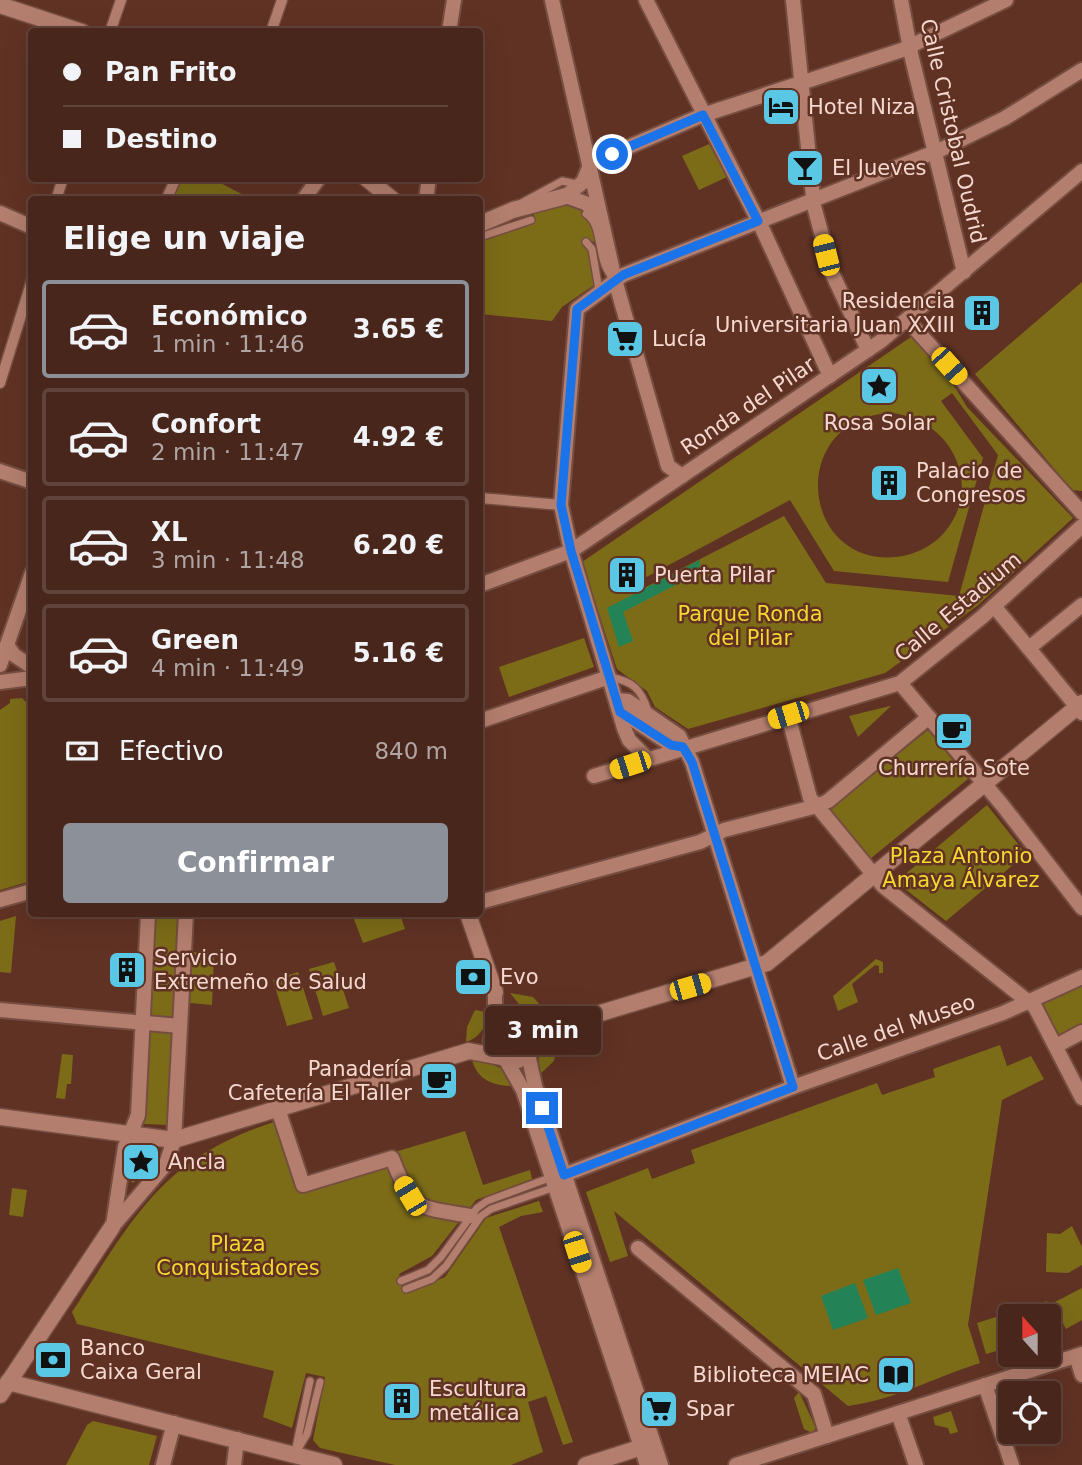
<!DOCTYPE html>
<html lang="es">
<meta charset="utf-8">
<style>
body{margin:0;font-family:"DejaVu Sans",sans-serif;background:#4f2e24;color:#f1f3f6;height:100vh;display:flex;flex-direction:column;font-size:26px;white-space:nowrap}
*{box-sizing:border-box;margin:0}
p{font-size:23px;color:#b1a5a3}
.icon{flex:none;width:38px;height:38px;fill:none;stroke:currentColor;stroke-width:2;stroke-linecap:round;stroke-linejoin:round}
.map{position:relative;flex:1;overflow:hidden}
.drawer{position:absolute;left:28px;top:196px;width:455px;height:721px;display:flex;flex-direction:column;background:#48261b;border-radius:7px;box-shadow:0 7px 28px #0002,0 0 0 2px #60433a}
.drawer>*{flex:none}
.banner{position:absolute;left:28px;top:28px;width:455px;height:154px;border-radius:7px;box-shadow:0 7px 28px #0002,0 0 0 2px #60433a;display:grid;align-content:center;height:154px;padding:0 35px;background:#48261b}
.needle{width:46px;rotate:339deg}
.buttons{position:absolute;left:998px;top:1304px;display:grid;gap:14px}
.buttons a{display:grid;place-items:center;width:63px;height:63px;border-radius:7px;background:#48261b;box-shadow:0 7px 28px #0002,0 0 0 2px #60433a;font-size:35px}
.end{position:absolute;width:32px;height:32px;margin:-16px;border:9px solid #1a73e8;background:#fff;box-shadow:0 0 0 4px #fff}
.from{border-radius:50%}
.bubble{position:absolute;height:49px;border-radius:7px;background:#48261b;box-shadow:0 7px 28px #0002,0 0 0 2px #60433a;font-size:23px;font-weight:700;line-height:49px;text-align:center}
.car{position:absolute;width:21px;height:42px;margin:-21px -10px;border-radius:9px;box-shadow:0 0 5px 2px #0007;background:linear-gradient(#f5c518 24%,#345 0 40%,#f5c518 0 76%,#345 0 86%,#f5c518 0)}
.banner b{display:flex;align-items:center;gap:24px;height:66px;font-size:26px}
.banner b+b{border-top:2px solid #60433a}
.banner i{width:18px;height:18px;background:#f1f3f6}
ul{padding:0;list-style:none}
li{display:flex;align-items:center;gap:21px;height:98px;margin:0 14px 10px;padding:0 21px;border:4px solid #60433a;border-radius:7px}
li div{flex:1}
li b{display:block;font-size:26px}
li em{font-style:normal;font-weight:700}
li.selected{border-color:#8c9099}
li>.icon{width:63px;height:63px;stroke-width:1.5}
h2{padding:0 35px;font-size:32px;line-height:84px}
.pay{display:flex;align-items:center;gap:18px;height:77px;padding:0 35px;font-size:26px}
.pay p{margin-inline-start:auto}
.cta{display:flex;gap:14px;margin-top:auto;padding:14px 35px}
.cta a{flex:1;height:80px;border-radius:7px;background:#8c9099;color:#fff;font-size:28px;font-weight:700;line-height:80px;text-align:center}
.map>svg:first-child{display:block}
.green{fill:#7c6c18;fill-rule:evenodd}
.water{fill:#248356}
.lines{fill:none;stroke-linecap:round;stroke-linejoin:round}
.service-casing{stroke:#754e41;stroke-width:10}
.pedestrian-casing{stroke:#754e41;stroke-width:13}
.minor-casing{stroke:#754e41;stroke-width:18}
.tertiary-casing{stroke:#754e41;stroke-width:19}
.service{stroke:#b37e6e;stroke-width:7}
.pedestrian{stroke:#b37e6e;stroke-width:10}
.minor{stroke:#b37e6e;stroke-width:14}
.tertiary{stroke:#b37e6e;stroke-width:16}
.route{stroke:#1a73e8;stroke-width:9}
.labels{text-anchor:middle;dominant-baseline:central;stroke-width:5;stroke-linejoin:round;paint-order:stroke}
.poi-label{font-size:21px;fill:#f5d8cf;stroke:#603224;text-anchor:start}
.street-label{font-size:21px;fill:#f5d8cf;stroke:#603224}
.park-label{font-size:21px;fill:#f5d730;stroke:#603224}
</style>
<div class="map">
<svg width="1082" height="1465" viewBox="0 0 1082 1465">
<rect width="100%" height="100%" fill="#603224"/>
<!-- green -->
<g class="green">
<path d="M709,144L727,177L699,190L682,156Z"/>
<path d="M183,178L213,179L251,199H173Z"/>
<path d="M569,202H576L586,212L583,216L592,224L596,243L585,238L584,244L588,248L597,283L562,307L552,321L480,314V242L523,223L533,222L535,219L533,213Z"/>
<path d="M1082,282V491L1072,490L975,374Z"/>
<path d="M911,337L947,374L967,407L1073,518L977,606L885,673L688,729L655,707L647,691L617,669L582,562ZM952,393L998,455L959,596L826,583L784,516L642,589L639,581L790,500L834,571L948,582L983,458L941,401ZM891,413C950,418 986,486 943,534C931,547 914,555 896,557C799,566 787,418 891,413Z"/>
<path d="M584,638L594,667L509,697L499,667Z"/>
<path d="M22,698L28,704L31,702V881L0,890V710L10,703V699Z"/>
<path d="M890,706H891L858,737L849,716Z"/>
<path d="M928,730L968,779L870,859L830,809Z"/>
<path d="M987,805L1026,854L946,921L896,882Z"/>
<path d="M155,914H179L174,1019L150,1018Z"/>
<path d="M352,914H400L405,929L363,943Z"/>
<path d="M16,916L11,973L0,972V921Z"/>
<path d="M193,952L214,953L212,1005L190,1003Z"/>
<path d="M876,959L883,962V973H879V966L875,965L852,984L858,1002L838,1011L833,996Z"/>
<path d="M334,962L349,1008L323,1016L309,969Z"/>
<path d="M298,972L313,1019L287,1026L273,980Z"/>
<path d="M1082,983V1027L1058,1037L1042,1003Z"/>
<path d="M510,993L533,997L552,1018L527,1014Z"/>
<path d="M475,1010L486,1012C488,1026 479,1038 466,1042L467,1027Z"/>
<path d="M149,1029L174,1030L169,1125L144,1124Z"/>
<path d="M559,1036L554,1061L538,1076L539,1051L551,1039Z"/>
<path d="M1000,1045L1007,1066L1031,1056L1044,1079L1002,1100L968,1325L980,1363C933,1378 897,1399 848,1406L614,1211L628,1256L610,1262L586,1192L648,1168L652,1179L695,1163L691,1150L877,1083L882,1095L935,1077L933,1069Z"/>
<path d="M62,1054L73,1055L71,1084H67L65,1099L56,1098Z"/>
<path d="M478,1059L501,1068L514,1086C494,1086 478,1081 472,1060Z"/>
<path d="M277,1121L292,1129L308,1178L465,1131L483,1185L530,1170L532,1179L476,1200L432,1256L399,1274L407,1294L445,1277L486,1218L539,1201L543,1212L521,1216L499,1227L573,1442L563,1445L546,1396L528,1402L543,1452L511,1465H395L320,1448L313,1440L325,1377L306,1373L292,1428L263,1417L274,1371L77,1324L72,1312C135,1216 161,1158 277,1121Z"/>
<path d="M137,1149L157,1150L159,1154L155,1162L133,1183L131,1181Z"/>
<path d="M12,1188L27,1190L23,1217L9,1215Z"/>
<path d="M1072,1226L1082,1247V1265L1068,1273L1046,1272L1047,1233L1060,1234Z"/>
<path d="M1082,1288V1320L1066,1329L1053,1303Z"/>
<path d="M1047,1301L1056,1332L1048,1335V1316H1010V1347L986,1354L977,1323Z"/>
<path d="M799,1392L816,1428L812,1433L804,1429L794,1398Z"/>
<path d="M951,1411L958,1432L950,1434L948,1428L935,1425L933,1417Z"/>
<path d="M93,1421L157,1436L149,1465H66L87,1425Z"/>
</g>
<!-- water -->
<g class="water">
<path d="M700,560L699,573L623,612L633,641L619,647L607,608Z"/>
<circle cx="512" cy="1039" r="11"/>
<path d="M898,1268L911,1303L876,1315L863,1280Z"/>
<path d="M855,1283L868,1318L833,1330L821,1296Z"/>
</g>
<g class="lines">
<defs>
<g id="service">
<path d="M523,202L562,181L572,183"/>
<path d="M586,214C603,224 597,258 610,274"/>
<path d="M480,237L531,220"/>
<path d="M586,242L592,249L599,290"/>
<path d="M609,677C633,681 641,689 648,711"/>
<path d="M401,1281L428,1270L441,1257L477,1208L487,1201L552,1177"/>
<path d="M406,1289L432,1279L446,1266L481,1216L491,1209L555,1187"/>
<path d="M295,1452L310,1381"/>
<path d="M295,1454L307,1434L320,1382"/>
</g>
<g id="pedestrian">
<path d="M110,32L121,0"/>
<path d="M271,32L282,0"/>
<path d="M56,200L63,178"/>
<path d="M166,200L176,178"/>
<path d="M0,383L32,280"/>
<path d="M480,498L561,505"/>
</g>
<g id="minor">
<path d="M552,0L615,280L668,466L682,476"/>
<path d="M646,0L761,226L830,376"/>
<path d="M793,0L814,206L832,273L868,350"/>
<path d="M901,0L911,54L964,272"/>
<path d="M449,32L454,0"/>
<path d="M566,196L583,182L591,163L703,115L902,50L1006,0"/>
<path d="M566,196L585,203L599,213"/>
<path d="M303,200L319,178"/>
<path d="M426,200L429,178"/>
<path d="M0,213L32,227"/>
<path d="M908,321L1082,513"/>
<path d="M0,471L32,482"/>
<path d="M480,585L571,551L881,341L1082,171"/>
<path d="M994,606L1082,713"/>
<path d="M7,645L14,655L32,667"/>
<path d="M1029,648L1082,605"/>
<path d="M0,665L32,573"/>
<path d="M0,682L32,678"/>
<path d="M900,683L1003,806L1082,908"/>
<path d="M617,700L628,701L679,736L692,762L793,1087"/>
<path d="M620,711L671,745L682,746"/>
<path d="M788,715L810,798L817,806L883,886L1035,1007L1082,1098"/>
<path d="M480,721L609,677"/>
<path d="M648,759L629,740L624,728L571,551L561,505L577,309L623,275L940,150L1005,118L1082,70"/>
<path d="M594,776L900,683L982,617L1082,526"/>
<path d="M0,900L32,891"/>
<path d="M480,902L700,842L724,830L817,806L828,801L929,717"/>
<path d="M495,992V1026"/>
<path d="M0,1010L180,1026"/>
<path d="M1056,1046L1082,1032"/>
<path d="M528,1054L535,1086L661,1465"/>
<path d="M506,1060L523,1090L647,1465"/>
<path d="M278,1109L303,1185L392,1158C413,1212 418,1207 471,1216"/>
<path d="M564,1175L793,1087L1003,1013L1082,977"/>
<path d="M113,1225L125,1147L138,1115L148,914"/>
<path d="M112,1227L166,1164L174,1140L186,914"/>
<path d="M638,1248L814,1394L827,1436"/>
<path d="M1076,1356L1082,1375"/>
<path d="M985,1385L1012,1465"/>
<path d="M898,1413L916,1465"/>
<path d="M163,1465L174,1423"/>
<path d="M234,1465L237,1439"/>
<path d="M736,1465L1082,1354"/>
</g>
<g id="tertiary">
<path d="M0,5L82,32"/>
<path d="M366,178L393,200"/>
<path d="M480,224L513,210L566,196"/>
<path d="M468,914L495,992"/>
<path d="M497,1055L491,1041L493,1030L508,1019L527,1025L533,1036L532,1045"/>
<path d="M0,1117L174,1140L469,1051L518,1060L554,1027L767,963L1082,703"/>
<path d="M8,1382L334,1465"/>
<path d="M0,1395L112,1227"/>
<path d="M586,1465L642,1447"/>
</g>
</defs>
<!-- service casing -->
<use href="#service" class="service-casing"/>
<!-- pedestrian casing -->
<use href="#pedestrian" class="pedestrian-casing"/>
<!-- minor casing -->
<use href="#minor" class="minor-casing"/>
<!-- tertiary casing -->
<use href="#tertiary" class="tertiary-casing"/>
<!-- service -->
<use href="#service" class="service"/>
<!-- pedestrian -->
<use href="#pedestrian" class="pedestrian"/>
<!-- minor -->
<use href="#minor" class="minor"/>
<!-- tertiary -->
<use href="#tertiary" class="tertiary"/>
</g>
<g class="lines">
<!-- route -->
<path class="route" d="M542,1108L564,1175L793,1087L692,762L683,747L671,745L620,712L571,551L561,505L577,309L623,275L758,221L703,115L612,154"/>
</g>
<!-- icons -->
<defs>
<symbol id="hotel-square" viewBox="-11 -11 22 22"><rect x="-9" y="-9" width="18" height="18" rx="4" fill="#5ac8e5" stroke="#603224"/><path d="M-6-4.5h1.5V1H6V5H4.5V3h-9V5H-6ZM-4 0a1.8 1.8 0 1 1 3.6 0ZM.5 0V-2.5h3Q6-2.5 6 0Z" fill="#111"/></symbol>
<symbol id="bar-square" viewBox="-11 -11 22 22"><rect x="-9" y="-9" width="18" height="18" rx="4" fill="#5ac8e5" stroke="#603224"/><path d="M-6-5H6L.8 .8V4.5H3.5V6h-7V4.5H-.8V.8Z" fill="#111"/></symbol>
<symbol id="building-square" viewBox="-11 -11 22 22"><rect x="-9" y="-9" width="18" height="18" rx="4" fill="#5ac8e5" stroke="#603224"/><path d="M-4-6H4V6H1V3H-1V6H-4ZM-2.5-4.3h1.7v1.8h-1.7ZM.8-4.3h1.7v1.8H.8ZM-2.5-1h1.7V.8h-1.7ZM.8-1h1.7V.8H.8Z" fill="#111"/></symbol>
<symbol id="supermarket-square" viewBox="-11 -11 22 22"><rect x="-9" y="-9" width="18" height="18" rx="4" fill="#5ac8e5" stroke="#603224"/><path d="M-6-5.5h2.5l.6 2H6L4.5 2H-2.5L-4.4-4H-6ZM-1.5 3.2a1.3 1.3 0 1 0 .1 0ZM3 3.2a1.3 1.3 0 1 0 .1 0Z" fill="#111"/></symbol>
<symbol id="sight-square" viewBox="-11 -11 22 22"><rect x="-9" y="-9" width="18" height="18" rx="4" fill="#5ac8e5" stroke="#603224"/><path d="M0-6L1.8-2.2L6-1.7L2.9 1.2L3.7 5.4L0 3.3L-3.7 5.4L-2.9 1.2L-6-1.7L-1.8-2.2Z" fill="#111"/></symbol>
<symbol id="cafe-square" viewBox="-11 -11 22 22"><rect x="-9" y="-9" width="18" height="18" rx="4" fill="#5ac8e5" stroke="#603224"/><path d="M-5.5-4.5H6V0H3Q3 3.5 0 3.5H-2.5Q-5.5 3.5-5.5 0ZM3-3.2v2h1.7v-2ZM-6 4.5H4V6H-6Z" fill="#111"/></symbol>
<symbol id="bank-square" viewBox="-11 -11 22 22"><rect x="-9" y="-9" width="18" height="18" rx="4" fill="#5ac8e5" stroke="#603224"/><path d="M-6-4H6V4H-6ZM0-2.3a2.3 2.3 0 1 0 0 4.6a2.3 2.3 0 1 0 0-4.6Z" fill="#111"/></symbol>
<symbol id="library-square" viewBox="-11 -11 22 22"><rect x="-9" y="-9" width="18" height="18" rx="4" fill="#5ac8e5" stroke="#603224"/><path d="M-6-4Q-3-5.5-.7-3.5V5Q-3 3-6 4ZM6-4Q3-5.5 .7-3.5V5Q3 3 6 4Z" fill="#111"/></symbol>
</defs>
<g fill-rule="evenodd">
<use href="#hotel-square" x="759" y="85" width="44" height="44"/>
<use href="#bar-square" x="783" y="146" width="44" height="44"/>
<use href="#building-square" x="960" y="291" width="44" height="44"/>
<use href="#supermarket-square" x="603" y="317" width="44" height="44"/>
<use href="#sight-square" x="857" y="364" width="44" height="44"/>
<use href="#building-square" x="867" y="461" width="44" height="44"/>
<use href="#building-square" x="605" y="553" width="44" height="44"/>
<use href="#cafe-square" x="932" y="709" width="44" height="44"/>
<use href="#building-square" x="105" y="948" width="44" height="44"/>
<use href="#bank-square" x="451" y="955" width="44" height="44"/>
<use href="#cafe-square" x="417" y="1059" width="44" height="44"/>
<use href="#sight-square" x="119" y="1140" width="44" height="44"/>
<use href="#bank-square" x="31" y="1338" width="44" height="44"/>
<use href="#library-square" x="874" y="1353" width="44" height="44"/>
<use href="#building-square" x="380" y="1379" width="44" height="44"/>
<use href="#supermarket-square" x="637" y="1387" width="44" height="44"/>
</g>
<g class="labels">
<!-- poi labels -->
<g class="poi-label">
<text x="808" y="107">Hotel Niza</text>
<text x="832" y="168">El Jueves</text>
<text x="955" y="301" text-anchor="end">Residencia<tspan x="955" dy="24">Universitaria Juan XXIII</tspan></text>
<text x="652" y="339">Lucía</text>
<text x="879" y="423" text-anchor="middle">Rosa Solar</text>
<text x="916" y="471">Palacio de<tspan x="916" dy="24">Congresos</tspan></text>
<text x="654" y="575">Puerta Pilar</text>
<text x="954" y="768" text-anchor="middle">Churrería Sote</text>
<text x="154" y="958">Servicio<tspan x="154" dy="24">Extremeño de Salud</tspan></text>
<text x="500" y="977">Evo</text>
<text x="412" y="1069" text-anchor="end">Panadería<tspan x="412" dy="24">Cafetería El Taller</tspan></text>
<text x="168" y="1162">Ancla</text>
<text x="80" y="1348">Banco<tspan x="80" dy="24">Caixa Geral</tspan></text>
<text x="869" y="1375" text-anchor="end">Biblioteca MEIAC</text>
<text x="429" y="1389">Escultura<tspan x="429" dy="24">metálica</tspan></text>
<text x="686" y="1409">Spar</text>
</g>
<!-- street labels -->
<g class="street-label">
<text transform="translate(953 131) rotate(77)">Calle Cristobal Oudrid</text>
<text transform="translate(748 406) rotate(-34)">Ronda del Pilar</text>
<text transform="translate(958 607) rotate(-40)">Calle Estadium</text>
<text transform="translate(896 1028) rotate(-19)">Calle del Museo</text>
</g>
<!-- park labels -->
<g class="park-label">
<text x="750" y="614">Parque Ronda<tspan x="750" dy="24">del Pilar</tspan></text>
<text x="961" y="856">Plaza Antonio<tspan x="961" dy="24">Amaya Álvarez</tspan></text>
<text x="238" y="1244">Plaza<tspan x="238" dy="24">Conquistadores</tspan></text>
</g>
</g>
</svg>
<div class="buttons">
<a><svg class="needle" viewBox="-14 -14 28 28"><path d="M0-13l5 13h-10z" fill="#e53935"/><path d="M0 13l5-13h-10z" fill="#b1a5a3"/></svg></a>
<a><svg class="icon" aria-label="locate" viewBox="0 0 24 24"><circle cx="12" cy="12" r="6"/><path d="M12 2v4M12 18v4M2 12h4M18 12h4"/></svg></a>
</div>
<i class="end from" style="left:612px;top:154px"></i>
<i class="end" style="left:542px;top:1108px"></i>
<div class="bubble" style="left:485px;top:1006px;width:116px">3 min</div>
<i class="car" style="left:826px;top:255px;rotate:346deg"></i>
<i class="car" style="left:949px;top:366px;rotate:138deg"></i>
<i class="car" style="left:788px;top:715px;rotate:253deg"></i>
<i class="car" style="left:630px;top:765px;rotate:252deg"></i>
<i class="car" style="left:690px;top:987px;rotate:74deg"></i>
<i class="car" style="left:410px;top:1196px;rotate:329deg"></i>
<i class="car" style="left:577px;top:1252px;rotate:162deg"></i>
<div class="banner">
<b><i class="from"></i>Pan Frito</b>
<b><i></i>Destino</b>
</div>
<section class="drawer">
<h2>Elige un viaje</h2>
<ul>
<li class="selected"><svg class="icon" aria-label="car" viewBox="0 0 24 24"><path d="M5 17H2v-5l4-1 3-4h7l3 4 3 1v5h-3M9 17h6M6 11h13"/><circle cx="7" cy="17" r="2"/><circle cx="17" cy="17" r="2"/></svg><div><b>Económico</b><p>1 min · 11:46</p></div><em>3.65 €</em></li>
<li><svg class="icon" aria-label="car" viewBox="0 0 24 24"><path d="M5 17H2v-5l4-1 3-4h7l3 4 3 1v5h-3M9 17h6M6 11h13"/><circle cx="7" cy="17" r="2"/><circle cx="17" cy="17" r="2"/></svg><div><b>Confort</b><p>2 min · 11:47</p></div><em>4.92 €</em></li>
<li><svg class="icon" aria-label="car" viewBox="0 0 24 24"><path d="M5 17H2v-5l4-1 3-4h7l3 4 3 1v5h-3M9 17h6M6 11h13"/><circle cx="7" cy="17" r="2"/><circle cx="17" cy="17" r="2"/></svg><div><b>XL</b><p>3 min · 11:48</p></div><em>6.20 €</em></li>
<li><svg class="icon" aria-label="car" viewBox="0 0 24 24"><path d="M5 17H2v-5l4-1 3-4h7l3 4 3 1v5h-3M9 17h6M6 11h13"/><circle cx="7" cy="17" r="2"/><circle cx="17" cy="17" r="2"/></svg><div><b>Green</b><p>4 min · 11:49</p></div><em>5.16 €</em></li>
</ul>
<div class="pay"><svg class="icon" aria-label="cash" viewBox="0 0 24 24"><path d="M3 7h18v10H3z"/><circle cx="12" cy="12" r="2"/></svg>Efectivo<p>840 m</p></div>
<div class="cta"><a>Confirmar</a></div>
</section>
</div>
